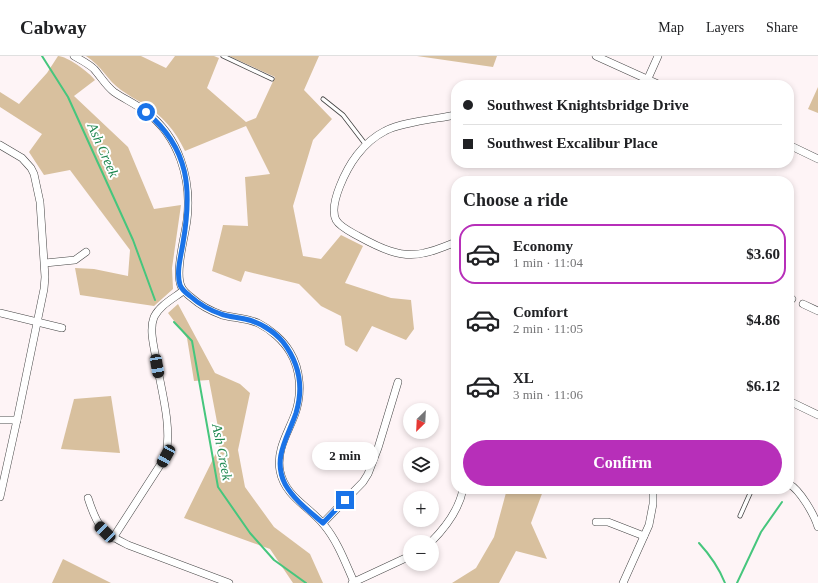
<!DOCTYPE html>
<meta charset="utf-8">
<style>
body{margin:0;font-family:"Times New Roman",serif;background:#f2f2f2;color:#202124;height:100vh;display:flex;flex-direction:column;font-size:15px;white-space:nowrap}
*{box-sizing:border-box;margin:0}
p{font-size:13px;color:#757577}
.icon{flex:none;width:22px;height:22px;fill:none;stroke:currentColor;stroke-width:2;stroke-linecap:round;stroke-linejoin:round}
.map{position:relative;flex:1;overflow:hidden}
.details{position:absolute;left:451px;top:120px;width:343px;height:318px;display:flex;flex-direction:column;background:#fff;border-radius:16px;box-shadow:0 2px 6px #0003}
.details>*{flex:none}
.banner{position:absolute;left:451px;top:24px;width:343px;height:88px;border-radius:16px;box-shadow:0 2px 6px #0003;display:grid;align-content:center;height:88px;padding:0 12px;background:#fff}
.needle{width:26px;rotate:204deg}
.fabs{position:absolute;left:403px;top:347px;display:grid;gap:8px}
.fabs a{display:grid;place-items:center;width:36px;height:36px;border-radius:50%;background:#fff;box-shadow:0 2px 6px #0003;font-size:20px}
.end{position:absolute;width:18px;height:18px;margin:-9px;border:5px solid #1a73e8;background:#fff;box-shadow:0 0 0 2px #fff}
.from{border-radius:50%}
.bubble{position:absolute;height:28px;border-radius:14px;background:#fff;box-shadow:0 2px 6px #0003;font-size:13px;font-weight:600;line-height:28px;text-align:center}
.car{position:absolute;width:12px;height:24px;margin:-12px -6px;border-radius:5px;box-shadow:0 0 3px 1px #0007;background:linear-gradient(#222 24%,#8ab4d8 0 40%,#222 0 76%,#8ab4d8 0 86%,#222 0)}
.banner b{display:flex;align-items:center;gap:14px;height:38px;font-size:15px}
.banner b+b{border-top:1px solid #e0e0e0}
.banner i{width:10px;height:10px;background:#202124}
ul{padding:0;list-style:none}
li{display:flex;align-items:center;gap:12px;height:60px;margin:0 8px 6px;padding:0 4px;border:2px solid transparent;border-radius:16px}
li div{flex:1}
li b{display:block;font-size:15px}
li em{font-style:normal;font-weight:600}
li.active{border-color:#b72fb9}
li>.icon{width:36px;height:36px;stroke-width:1.5}
h2{padding:0 12px;font-size:18px;line-height:48px}
.cta{display:flex;gap:8px;margin-top:auto;padding:8px 12px}
.cta a{flex:1;height:46px;border-radius:24px;background:#b72fb9;color:#fff;font-size:16px;font-weight:600;line-height:46px;text-align:center}
header{display:flex;align-items:center;gap:24px;box-sizing:border-box;height:56px;padding:0 20px;background:#fff;border-bottom:1px solid #e0e0e0}
header strong{font-size:19px}
nav{display:flex;gap:22px;margin-inline-start:auto;font-size:14px}
.map>svg:first-child{display:block}
.forest{fill:#d8c09e}
.lines{fill:none;stroke-linecap:round;stroke-linejoin:round}
.stream{stroke:#46c67d;stroke-width:2}
.service-casing{stroke:#434343;stroke-width:5}
.minor-casing{stroke:#434343;stroke-width:8}
.service{stroke:#fff;stroke-width:3.5}
.minor{stroke:#fff;stroke-width:7}
.route{stroke:#1a73e8;stroke-width:5}
.labels{text-anchor:middle;dominant-baseline:central;stroke-width:4;stroke-linejoin:round;paint-order:stroke}
.water-label{font-size:14px;font-style:italic;fill:#1d874f;stroke:#fff}
</style>
<header>
<strong>Cabway</strong>
<nav><a>Map</a><a>Layers</a><a>Share</a></nav>
</header>
<div class="map">
<svg width="818" height="527" viewBox="0 0 818 527">
<rect width="100%" height="100%" fill="#fef4f6"/>
<!-- forest -->
<g class="forest">
<path d="M58,0C67,0 89,16 95,24L74,40L128,91L154,153L181,149L172,212L173,233L154,250L80,239L75,212L94,213L128,220L130,194L70,114L44,119L29,96L42,78L0,51V36L19,48L47,17Z"/>
<path d="M86,0H141L166,12L175,0H214L219,2L207,32L246,66L256,62L275,21L229,0H319L304,34L332,63L313,84L293,150L303,200L321,203L341,179L363,190L345,227L391,242L411,244L414,273L406,284L372,270L357,296L345,289L341,260L321,250L299,228L245,215L241,226L212,215L223,169L248,170L245,121L270,118L246,70L185,95C175,74 162,59 142,47C135,43 128,39 121,34C107,24 102,10 86,0Z"/>
<path d="M417,0H497L493,11Z"/>
<path d="M818,31V57L808,53Z"/>
<path d="M178,248L215,317L240,328L250,337L238,394L245,431L274,471L310,498L323,527H293L270,493L184,462L221,387L209,324L194,325L187,282L168,257Z"/>
<path d="M111,340L120,397L61,393L74,343Z"/>
<path d="M507,433H549L543,435L531,467L547,503L516,495L499,527H452L476,512L494,481Z"/>
<path d="M63,503L111,527H52Z"/>
</g>
<g class="lines">
<!-- stream -->
<g class="stream">
<path d="M42,0L68,41L133,184L155,244"/>
<path d="M174,266L192,285L218,431L250,477L274,504L306,527"/>
<path d="M699,487C710,499 719,512 725,527"/>
<path d="M737,527L761,476L782,446"/>
</g>
<defs>
<g id="service">
<path d="M223,0L272,23"/>
<path d="M323,43L343,59L366,89"/>
<path d="M740,460L752,433"/>
</g>
<g id="minor">
<path d="M74,0C81,4 89,8 94,13C101,21 106,30 114,36C124,43 136,48 146,56C179,80 192,124 187,164C185,180 175,215 181,230C183,235 188,239 192,242C201,250 211,255 222,259C234,262 246,262 258,267C270,273 283,284 290,296C301,314 302,338 295,358C288,377 276,394 280,415C285,441 310,451 324,469C338,486 345,506 354,526"/>
<path d="M596,0L660,29"/>
<path d="M645,29L658,0"/>
<path d="M456,59C436,63 402,66 385,75C375,80 364,90 357,99C347,112 328,148 336,164C340,171 351,176 358,180C378,191 401,203 424,197C435,195 446,190 456,186"/>
<path d="M0,89L22,102L31,112L34,118L40,146L45,221L44,233L17,364L0,441"/>
<path d="M789,89L818,103"/>
<path d="M45,207L75,204L86,196"/>
<path d="M789,241L792,243"/>
<path d="M803,248L818,255"/>
<path d="M0,257L62,272"/>
<path d="M789,345L818,359"/>
<path d="M0,364H17"/>
<path d="M789,428C800,434 814,458 818,471"/>
<path d="M88,442C97,470 101,476 128,489L229,527"/>
<path d="M596,466H608L644,480"/>
<path d="M323,467L363,426L368,418L378,392L398,326"/>
<path d="M113,482L166,400C172,368 161,334 156,303C154,290 149,274 154,261C160,249 174,242 183,235"/>
<path d="M431,486C446,471 459,454 463,433"/>
<path d="M352,527L410,500"/>
<path d="M623,527L649,469L653,448V433"/>
</g>
</defs>
<!-- service casing -->
<use href="#service" class="service-casing"/>
<!-- minor casing -->
<use href="#minor" class="minor-casing"/>
<!-- service -->
<use href="#service" class="service"/>
<!-- minor -->
<use href="#minor" class="minor"/>
</g>
<g class="lines">
<!-- route -->
<path class="route" d="M146,56C190,93 192,134 183,187C181,200 176,216 180,229C182,234 186,237 190,240C199,248 209,254 221,258C228,261 237,261 245,263C259,266 274,275 283,286C299,307 304,331 296,357C288,381 272,402 285,428C294,444 309,455 323,467L345,444"/>
</g>
<g class="labels">
<!-- water labels -->
<g class="water-label">
<text transform="translate(103 94) rotate(66)">Ash Creek</text>
<text transform="translate(222 396) rotate(79)">Ash Creek</text>
</g>
</g>
</svg>
<div class="fabs">
<a><svg class="needle" viewBox="-14 -14 28 28"><path d="M0-13l5 13h-10z" fill="#e53935"/><path d="M0 13l5-13h-10z" fill="#757577"/></svg></a>
<a><svg class="icon" aria-label="layers" viewBox="0 0 24 24"><path d="M12 4l9 5-9 5-9-5zM3 14l9 5 9-5"/></svg></a>
<a>+</a>
<a>−</a>
</div>
<i class="end from" style="left:146px;top:56px"></i>
<i class="end" style="left:345px;top:444px"></i>
<div class="bubble" style="left:312px;top:386px;width:66px">2 min</div>
<i class="car" style="left:157px;top:310px;rotate:170deg"></i>
<i class="car" style="left:166px;top:400px;rotate:209deg"></i>
<i class="car" style="left:105px;top:476px;rotate:315deg"></i>
<div class="banner">
<b><i class="from"></i>Southwest Knightsbridge Drive</b>
<b><i></i>Southwest Excalibur Place</b>
</div>
<section class="details">
<h2>Choose a ride</h2>
<ul>
<li class="active"><svg class="icon" aria-label="car" viewBox="0 0 24 24"><path d="M5 17H2v-5l4-1 3-4h7l3 4 3 1v5h-3M9 17h6M6 11h13"/><circle cx="7" cy="17" r="2"/><circle cx="17" cy="17" r="2"/></svg><div><b>Economy</b><p>1 min · 11:04</p></div><em>$3.60</em></li>
<li><svg class="icon" aria-label="car" viewBox="0 0 24 24"><path d="M5 17H2v-5l4-1 3-4h7l3 4 3 1v5h-3M9 17h6M6 11h13"/><circle cx="7" cy="17" r="2"/><circle cx="17" cy="17" r="2"/></svg><div><b>Comfort</b><p>2 min · 11:05</p></div><em>$4.86</em></li>
<li><svg class="icon" aria-label="car" viewBox="0 0 24 24"><path d="M5 17H2v-5l4-1 3-4h7l3 4 3 1v5h-3M9 17h6M6 11h13"/><circle cx="7" cy="17" r="2"/><circle cx="17" cy="17" r="2"/></svg><div><b>XL</b><p>3 min · 11:06</p></div><em>$6.12</em></li>
</ul>
<div class="cta"><a>Confirm</a></div>
</section>
</div>
